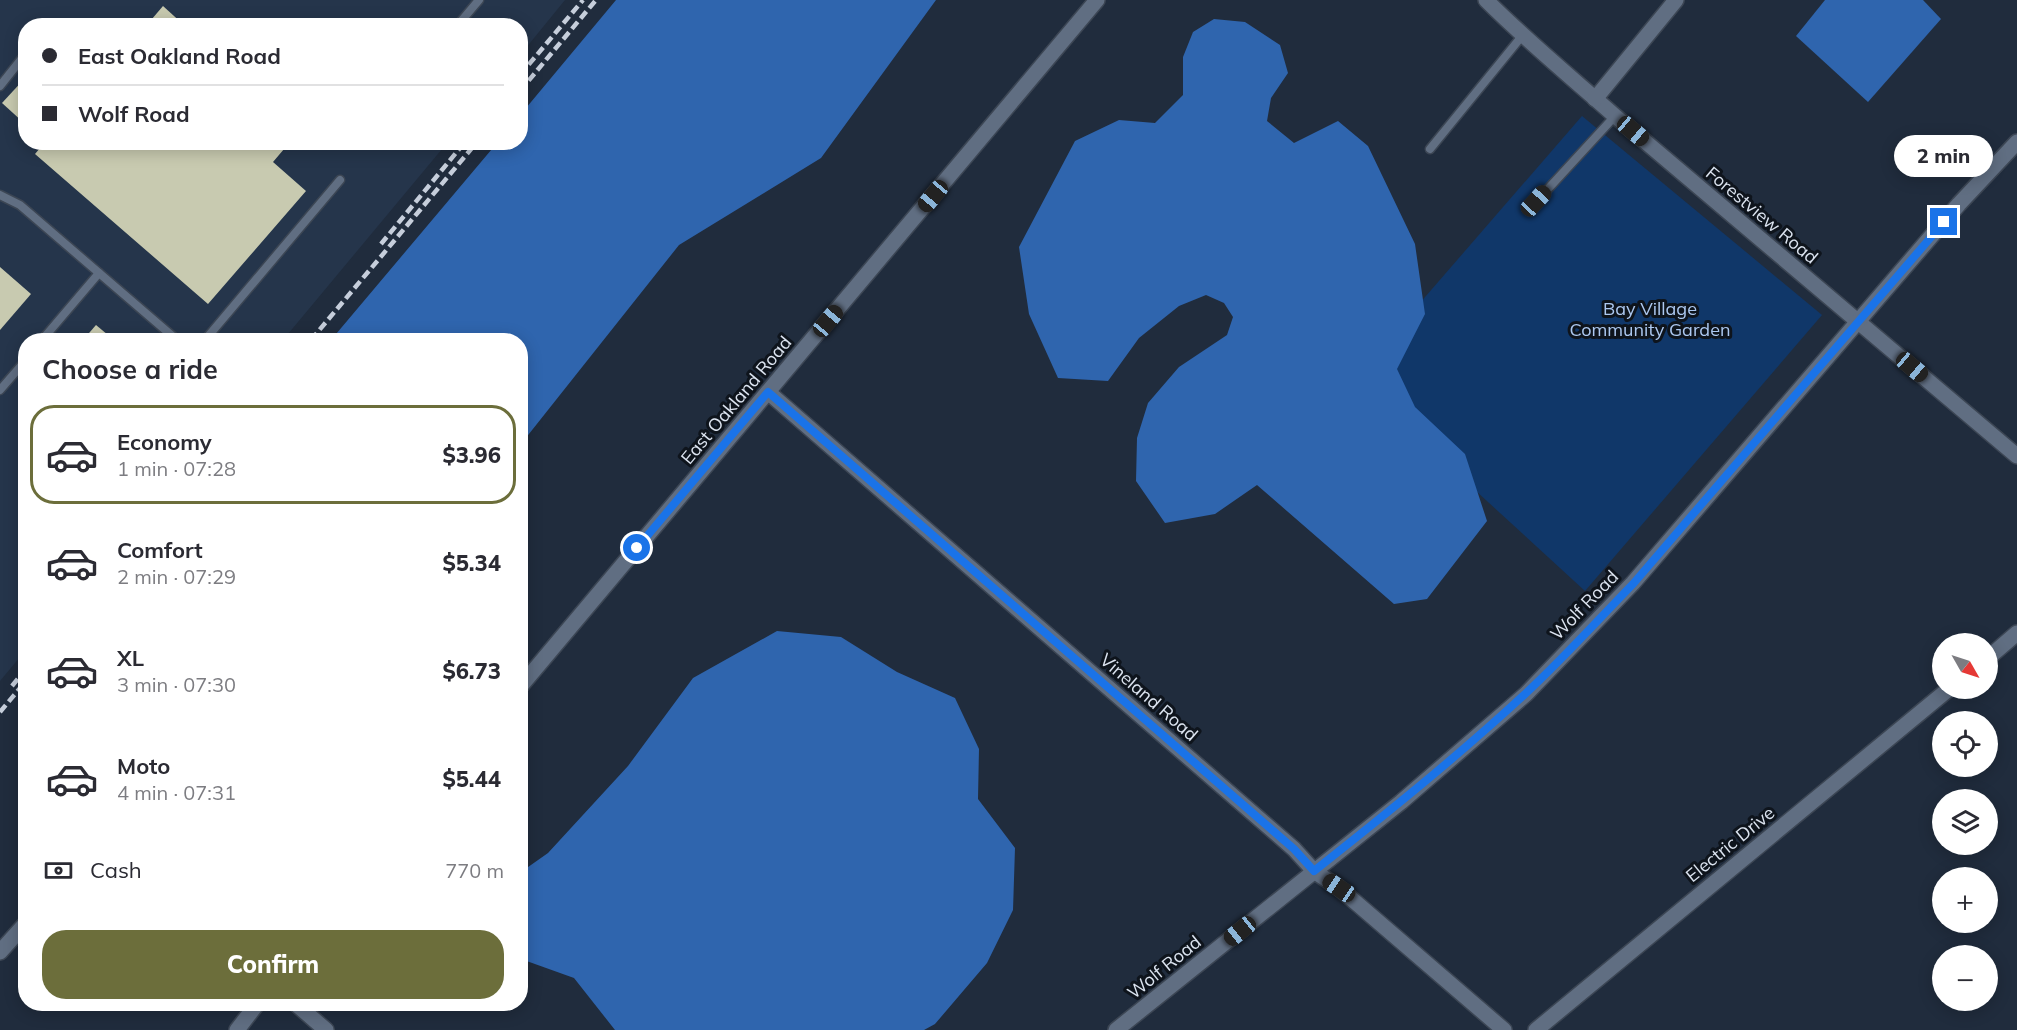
<!DOCTYPE html>
<meta charset="utf-8">
<style>
body{margin:0;font-family:Mulish,sans-serif;background:#f7f7f7;color:#2b2b33;height:100vh;display:flex;flex-direction:column;font-size:22px;white-space:nowrap}
*{box-sizing:border-box;margin:0}
p{font-size:20px;color:#7c7c81}
.icon{flex:none;width:33px;height:33px;fill:none;stroke:currentColor;stroke-width:2;stroke-linecap:round;stroke-linejoin:round}
.map{position:relative;flex:1;overflow:hidden}
.panel{position:absolute;left:18px;top:333px;width:510px;height:678px;display:flex;flex-direction:column;background:#fff;border-radius:24px;box-shadow:0 3px 15px #0003}
.panel>*{flex:none}
.top-card{position:absolute;left:18px;top:18px;width:510px;height:132px;border-radius:24px;box-shadow:0 3px 15px #0003;display:grid;align-content:center;height:132px;padding:0 24px;background:#fff}
.needle{width:39px;rotate:129deg}
.buttons{position:absolute;left:1932px;top:633px;display:grid;gap:12px}
.buttons a{display:grid;place-items:center;width:66px;height:66px;border-radius:50%;background:#fff;box-shadow:0 3px 15px #0003;font-size:30px}
.end{position:absolute;width:27px;height:27px;margin:-14px;border:8px solid #1a73e8;background:#fff;box-shadow:0 0 0 3px #fff}
.from{border-radius:50%}
.bubble{position:absolute;height:42px;border-radius:21px;background:#fff;box-shadow:0 3px 15px #0003;font-size:20px;font-weight:800;line-height:42px;text-align:center}
.car{position:absolute;width:18px;height:36px;margin:-18px -9px;border-radius:8px;box-shadow:0 0 4px 2px #0007;background:linear-gradient(#222 24%,#8ab4d8 0 40%,#222 0 76%,#8ab4d8 0 86%,#222 0)}
.top-card b{display:flex;align-items:center;gap:21px;height:57px;font-size:22px}
.top-card b+b{border-top:2px solid #e1e1e2}
.top-card i{width:15px;height:15px;background:#2b2b33}
ul{padding:0;list-style:none}
li{display:flex;align-items:center;gap:18px;height:99px;margin:0 12px 9px;padding:0 12px;border:3px solid transparent;border-radius:24px}
li div{flex:1}
li b{display:block;font-size:22px}
li em{font-style:normal;font-weight:800}
li.active{border-color:#6c6e3b}
li>.icon{width:54px;height:54px;stroke-width:1.5}
h2{padding:0 24px;font-size:27px;line-height:72px}
.pay{display:flex;align-items:center;gap:15px;height:66px;padding:0 24px;font-size:22px}
.pay p{margin-inline-start:auto}
.action{display:flex;gap:12px;margin-top:auto;padding:12px 24px}
.action a{flex:1;height:69px;border-radius:24px;background:#6c6e3b;color:#fff;font-size:24px;font-weight:800;line-height:69px;text-align:center}
.map>svg:first-child{display:block}
.built{fill:#25354b}
.green{fill:#103769}
.forest{fill:#2f65ae}
.building{fill:#c8cab0}
.lines{fill:none;stroke-linecap:round;stroke-linejoin:round}
.service-casing{stroke:#3c4654;stroke-width:11}
.minor-casing{stroke:#3c4654;stroke-width:18}
.tertiary-casing{stroke:#3c4654;stroke-width:18}
.service{stroke:#606e82;stroke-width:8}
.minor{stroke:#606e82;stroke-width:15}
.tertiary{stroke:#606e82;stroke-width:15}
.rail{stroke:#c6cedb;stroke-width:4.5;stroke-dasharray:9 4.5;stroke-linecap:butt}
.route{stroke:#1a73e8;stroke-width:8}
.labels{text-anchor:middle;dominant-baseline:central;stroke-width:6;stroke-linejoin:round;paint-order:stroke}
.street-label{font-size:18px;fill:#dce4f0;stroke:#0e141c}
.park-label{font-size:18px;fill:#acc8f0;stroke:#0e141c}
</style>
<div class="map">
<svg width="2017" height="1030" viewBox="0 0 2017 1030">
<rect width="100%" height="100%" fill="#202c3d"/>
<!-- built -->
<path class="built" d="M0,0H565L521,54L520,26H26V142L447,143L283,340H26L25,651L0,681Z"/>
<!-- green -->
<path class="green" d="M1582,116L1822,315L1585,591L1354,379Z"/>
<!-- forest -->
<g class="forest">
<path d="M616,0H936L821,158L679,245L521,444L520,340H331L497,143L520,142L521,114Z"/>
<path d="M1825,0H1923L1941,19L1868,102L1796,36Z"/>
<path d="M1214,19L1245,22L1280,45L1288,73L1271,98L1267,121L1294,143L1338,121L1368,146L1415,244L1425,314L1397,369L1415,407L1465,454L1487,521L1427,599L1394,604L1257,485L1215,514L1165,523L1136,481L1137,438L1148,403L1179,367L1227,335L1233,317L1224,303L1206,295L1179,306L1139,338L1108,381L1058,378L1029,314L1019,247L1075,141L1119,120L1155,123L1183,95V57L1193,32Z"/>
<path d="M777,631L841,637L897,672L955,698L979,749L978,799L1015,848L1013,910L987,963L935,1024L924,1030H615L574,978L521,959V872L548,853L628,766L693,678Z"/>
</g>
<!-- building -->
<g class="building">
<path d="M163,6L185,26H146Z"/>
<path d="M26,77V121L24,123L2,103Z"/>
<path d="M45,142H290L273,162L306,191L208,304L35,154Z"/>
<path d="M0,267L31,294L0,330Z"/>
<path d="M96,325L114,340H83Z"/>
</g>
<g class="lines">
<defs>
<g id="service">
<path d="M457,26L479,0"/>
<path d="M0,86L23,57"/>
<path d="M1430,149L1522,36"/>
<path d="M0,195L20,205L177,340"/>
<path d="M1536,202L1615,116"/>
<path d="M42,340L99,273"/>
<path d="M205,340L340,180"/>
<path d="M0,390L26,360"/>
</g>
<g id="minor">
<path d="M1486,0C1527,41 1572,78 1615,116L2017,456"/>
<path d="M1595,99L1676,0"/>
<path d="M768,392L1294,849L1314,871L1339,888L1504,1030"/>
<path d="M1988,658L2017,633"/>
<path d="M520,687L1097,0"/>
<path d="M0,952L26,923"/>
<path d="M296,1004L326,1030"/>
<path d="M237,1030L257,1004"/>
<path d="M1536,1030L1950,688"/>
</g>
<path id="tertiary" d="M1116,1030L1401,802L1526,694L1633,583L1959,204L2017,142"/>
</defs>
<!-- service casing -->
<use href="#service" class="service-casing"/>
<!-- minor casing -->
<use href="#minor" class="minor-casing"/>
<!-- tertiary casing -->
<use href="#tertiary" class="tertiary-casing"/>
<!-- service -->
<use href="#service" class="service"/>
<!-- minor -->
<use href="#minor" class="minor"/>
<!-- tertiary -->
<use href="#tertiary" class="tertiary"/>
<!-- rail -->
<g class="rail">
<path d="M520,75L583,0"/>
<path d="M520,91L596,0"/>
<path d="M381,244L465,142"/>
<path d="M311,340L477,142"/>
<path d="M12,686L26,669"/>
<path d="M0,712L26,681"/>
</g>
</g>
<g class="lines">
<!-- route -->
<path class="route" d="M637,548L768,392L1294,849L1314,871C1386,814 1457,757 1524,695C1562,660 1597,621 1633,584L1944,222"/>
</g>
<g class="labels">
<!-- street labels -->
<g class="street-label">
<text transform="translate(1762 215) rotate(40)">Forestview Road</text>
<text transform="translate(736 400) rotate(-50)">East Oakland Road</text>
<text transform="translate(1584 605) rotate(-46)">Wolf Road</text>
<text transform="translate(1149 697) rotate(41)">Vineland Road</text>
<text transform="translate(1730 844) rotate(-39)">Electric Drive</text>
<text transform="translate(1164 967) rotate(-39)">Wolf Road</text>
</g>
<!-- park labels -->
<g class="park-label">
<text x="1650" y="308">Bay Village<tspan x="1650" dy="21">Community Garden</tspan></text>
</g>
</g>
</svg>
<div class="buttons">
<a><svg class="needle" viewBox="-14 -14 28 28"><path d="M0-13l5 13h-10z" fill="#e53935"/><path d="M0 13l5-13h-10z" fill="#7c7c81"/></svg></a>
<a><svg class="icon" aria-label="locate" viewBox="0 0 24 24"><circle cx="12" cy="12" r="6"/><path d="M12 2v4M12 18v4M2 12h4M18 12h4"/></svg></a>
<a><svg class="icon" aria-label="layers" viewBox="0 0 24 24"><path d="M12 4l9 5-9 5-9-5zM3 14l9 5 9-5"/></svg></a>
<a>+</a>
<a>−</a>
</div>
<i class="end from" style="left:637px;top:548px"></i>
<i class="end" style="left:1944px;top:222px"></i>
<div class="bubble" style="left:1894px;top:135px;width:99px">2 min</div>
<i class="car" style="left:1633px;top:131px;rotate:130deg"></i>
<i class="car" style="left:933px;top:196px;rotate:220deg"></i>
<i class="car" style="left:1536px;top:201px;rotate:43deg"></i>
<i class="car" style="left:828px;top:321px;rotate:40deg"></i>
<i class="car" style="left:1912px;top:367px;rotate:130deg"></i>
<i class="car" style="left:1339px;top:888px;rotate:304deg"></i>
<i class="car" style="left:1240px;top:931px;rotate:231deg"></i>
<div class="top-card">
<b><i class="from"></i>East Oakland Road</b>
<b><i></i>Wolf Road</b>
</div>
<section class="panel">
<h2>Choose a ride</h2>
<ul>
<li class="active"><svg class="icon" aria-label="car" viewBox="0 0 24 24"><path d="M5 17H2v-5l4-1 3-4h7l3 4 3 1v5h-3M9 17h6M6 11h13"/><circle cx="7" cy="17" r="2"/><circle cx="17" cy="17" r="2"/></svg><div><b>Economy</b><p>1 min · 07:28</p></div><em>$3.96</em></li>
<li><svg class="icon" aria-label="car" viewBox="0 0 24 24"><path d="M5 17H2v-5l4-1 3-4h7l3 4 3 1v5h-3M9 17h6M6 11h13"/><circle cx="7" cy="17" r="2"/><circle cx="17" cy="17" r="2"/></svg><div><b>Comfort</b><p>2 min · 07:29</p></div><em>$5.34</em></li>
<li><svg class="icon" aria-label="car" viewBox="0 0 24 24"><path d="M5 17H2v-5l4-1 3-4h7l3 4 3 1v5h-3M9 17h6M6 11h13"/><circle cx="7" cy="17" r="2"/><circle cx="17" cy="17" r="2"/></svg><div><b>XL</b><p>3 min · 07:30</p></div><em>$6.73</em></li>
<li><svg class="icon" aria-label="car" viewBox="0 0 24 24"><path d="M5 17H2v-5l4-1 3-4h7l3 4 3 1v5h-3M9 17h6M6 11h13"/><circle cx="7" cy="17" r="2"/><circle cx="17" cy="17" r="2"/></svg><div><b>Moto</b><p>4 min · 07:31</p></div><em>$5.44</em></li>
</ul>
<div class="pay"><svg class="icon" aria-label="cash" viewBox="0 0 24 24"><path d="M3 7h18v10H3z"/><circle cx="12" cy="12" r="2"/></svg>Cash<p>770 m</p></div>
<div class="action"><a>Confirm</a></div>
</section>
</div>
